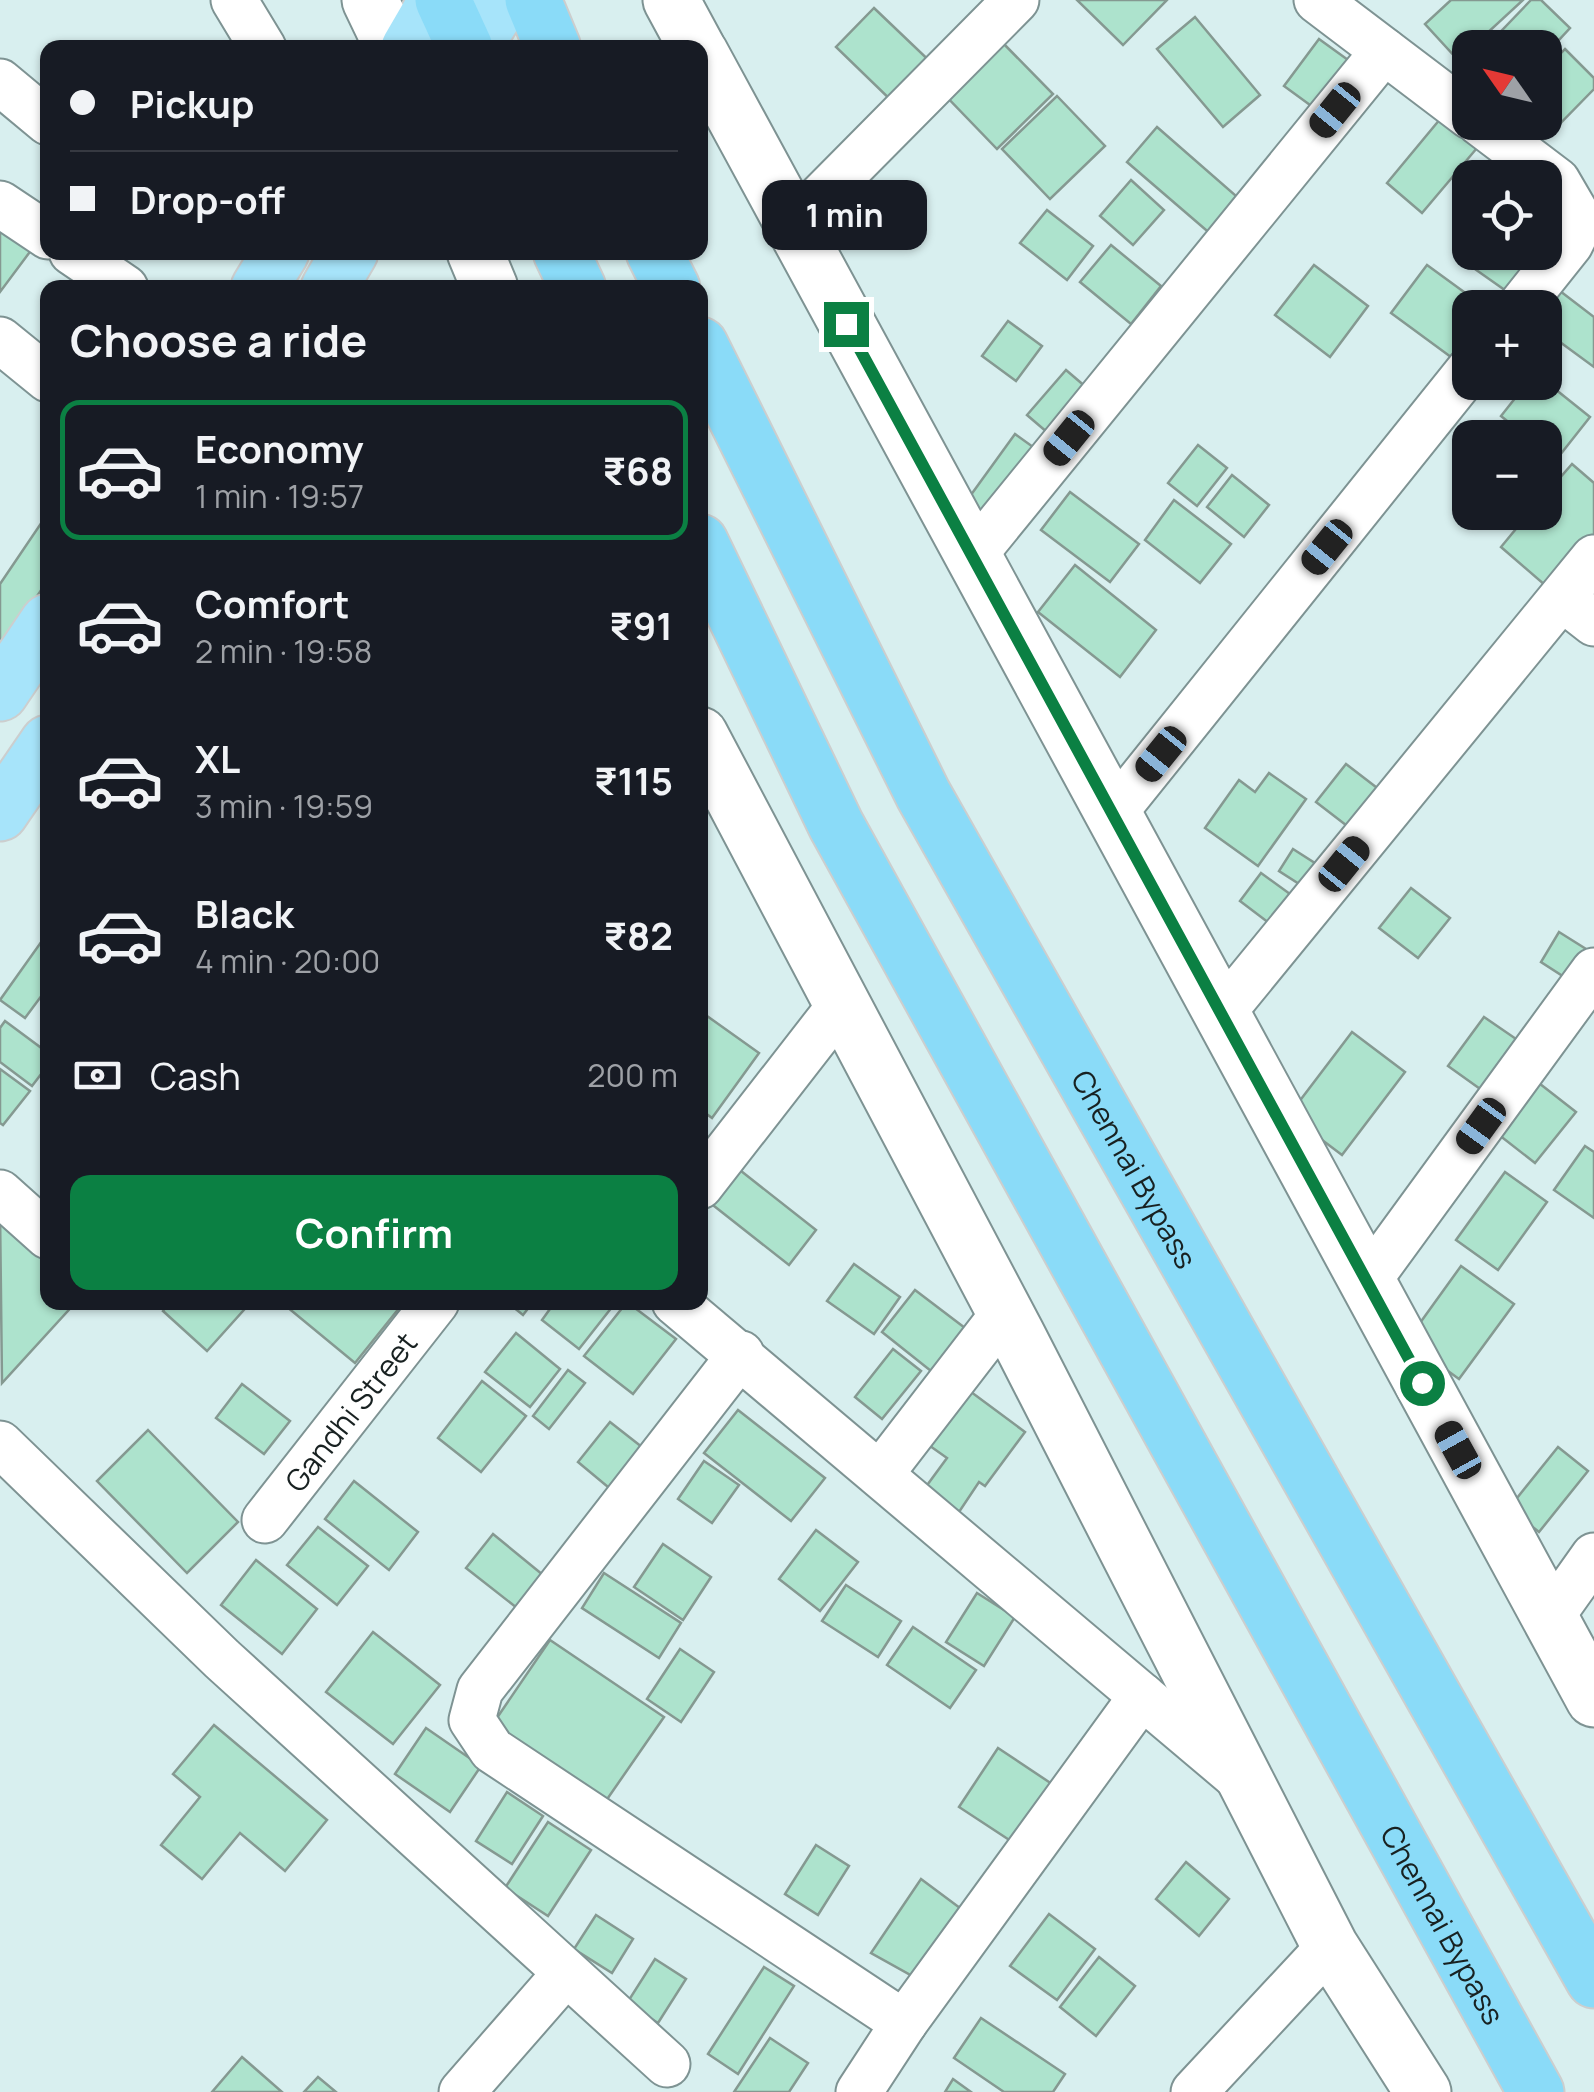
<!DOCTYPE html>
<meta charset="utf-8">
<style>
body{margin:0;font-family:Manrope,sans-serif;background:#242831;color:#f1f3f6;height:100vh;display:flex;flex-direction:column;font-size:38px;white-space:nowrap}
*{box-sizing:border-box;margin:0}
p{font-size:32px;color:#9ea1a6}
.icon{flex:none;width:55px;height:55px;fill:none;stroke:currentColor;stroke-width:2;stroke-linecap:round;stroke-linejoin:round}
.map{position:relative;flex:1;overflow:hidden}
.sheet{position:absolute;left:40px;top:280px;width:668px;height:1030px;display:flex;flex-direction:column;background:#171b24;border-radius:20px;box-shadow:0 2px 8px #0004}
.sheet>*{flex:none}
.hud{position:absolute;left:40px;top:40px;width:668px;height:220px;border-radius:20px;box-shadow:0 2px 8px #0004;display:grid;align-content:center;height:220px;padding:0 30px;background:#171b24}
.needle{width:65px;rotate:304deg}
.fabs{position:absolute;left:1452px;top:30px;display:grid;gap:20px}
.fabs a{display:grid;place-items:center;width:110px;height:110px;border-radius:20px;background:#171b24;box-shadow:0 2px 8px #0004;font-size:50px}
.end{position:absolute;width:45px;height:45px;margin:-22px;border:12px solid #0b8043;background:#fff;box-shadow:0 0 0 5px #fff}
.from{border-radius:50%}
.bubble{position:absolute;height:70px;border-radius:20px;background:#171b24;box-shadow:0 2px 8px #0004;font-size:32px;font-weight:700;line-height:70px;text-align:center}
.car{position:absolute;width:30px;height:60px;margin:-30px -15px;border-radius:12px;box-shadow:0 0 8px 2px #0007;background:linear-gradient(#222 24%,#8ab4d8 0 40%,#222 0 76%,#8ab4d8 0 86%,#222 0)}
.hud b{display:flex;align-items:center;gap:35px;height:95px;font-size:38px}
.hud b+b{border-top:2px solid #363941}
.hud i{width:25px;height:25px;background:#f1f3f6}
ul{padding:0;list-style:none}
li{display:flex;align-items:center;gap:30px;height:140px;margin:0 20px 15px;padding:0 10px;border:5px solid transparent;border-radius:20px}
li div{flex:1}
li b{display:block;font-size:38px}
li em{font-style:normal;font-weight:700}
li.active{border-color:#0b8043}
li>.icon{width:90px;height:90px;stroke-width:1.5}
h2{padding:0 30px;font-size:45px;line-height:120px}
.pay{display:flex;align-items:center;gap:25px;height:110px;padding:0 30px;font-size:38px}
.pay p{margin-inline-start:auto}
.button{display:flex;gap:20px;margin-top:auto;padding:20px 30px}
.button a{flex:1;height:115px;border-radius:20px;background:#0b8043;color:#fff;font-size:40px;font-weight:700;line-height:115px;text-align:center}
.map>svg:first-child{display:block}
.building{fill:#ade3cd;stroke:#859991;stroke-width:2.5}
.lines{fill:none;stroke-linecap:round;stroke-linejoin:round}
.minor-casing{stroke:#7e9393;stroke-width:49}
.tertiary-casing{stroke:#7e9393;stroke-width:59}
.primary-casing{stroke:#cccece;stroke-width:59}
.trunk-casing{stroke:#cccece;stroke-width:59}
.minor{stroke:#fff;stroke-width:45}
.tertiary{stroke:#fff;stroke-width:55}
.primary{stroke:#a7e4fa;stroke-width:55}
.trunk{stroke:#8adbf8;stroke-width:55}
.route{stroke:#0b8043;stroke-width:12}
.labels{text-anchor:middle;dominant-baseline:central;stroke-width:9;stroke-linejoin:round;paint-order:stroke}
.street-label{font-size:30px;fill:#182121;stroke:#e5fdfd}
</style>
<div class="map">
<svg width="1594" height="2092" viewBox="0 0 1594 2092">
<rect width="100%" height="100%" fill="#d8efef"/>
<!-- building -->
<g class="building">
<path d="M1077,0H1167L1123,45Z"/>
<path d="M1451,0H1523L1458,60L1425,24Z"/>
<path d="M1531,0H1541L1570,28L1545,55V48H1485Z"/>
<path d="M874,8L938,69L900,109L836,47Z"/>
<path d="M1195,17L1260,95L1223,127L1157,49Z"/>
<path d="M999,39L1053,94L997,149L943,93Z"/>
<path d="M1319,39L1355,65L1321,113L1284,86Z"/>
<path d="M1565,49L1594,78V89L1547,137L1532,122H1545V70Z"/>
<path d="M1057,96L1105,146L1050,199L1002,149Z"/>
<path d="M1441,118L1477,148L1422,213L1387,183Z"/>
<path d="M1157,127L1243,202L1213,236L1127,162Z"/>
<path d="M1131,180L1164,210L1133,245L1100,216Z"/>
<path d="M1545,196L1568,213L1545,244Z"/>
<path d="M1047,210L1093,246L1067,280L1020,243Z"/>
<path d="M0,219L35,245L0,292Z"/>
<path d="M1111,245L1161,286L1131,324L1080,282Z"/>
<path d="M1483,252H1539L1509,293L1472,267Z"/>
<path d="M1314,265L1368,306L1330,357L1275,315Z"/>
<path d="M1427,265L1486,308H1470V339L1455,360L1391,313Z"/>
<path d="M1560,291L1594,317V367L1545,331V311Z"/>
<path d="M1008,321L1042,346L1016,381L982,356Z"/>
<path d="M1066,370L1094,394L1055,439L1027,415Z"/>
<path d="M1545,381L1590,417L1556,460L1545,451V438H1528L1501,416L1528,382Z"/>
<path d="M1015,434L1040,452L985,529L960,510Z"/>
<path d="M1198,445L1227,468L1197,506L1168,483Z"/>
<path d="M1572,464L1594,483V544L1553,592L1501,547L1530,512H1545V495Z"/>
<path d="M1232,475L1269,505L1244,537L1207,507Z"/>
<path d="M1070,492L1139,544L1110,582L1041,530Z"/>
<path d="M1174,500L1231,544L1200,583L1145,540Z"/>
<path d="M48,513V580L0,651V584Z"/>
<path d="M1075,565L1156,630L1120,677L1038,612Z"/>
<path d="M1346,764L1385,794L1355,832L1316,802Z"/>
<path d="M1269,773L1306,799L1258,866L1205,828L1239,780L1255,792Z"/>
<path d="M1293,849L1321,867L1307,889L1279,871Z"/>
<path d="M1261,873L1290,894L1269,923L1240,901Z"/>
<path d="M1411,888L1450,918L1418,958L1379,928Z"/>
<path d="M1559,932L1594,954L1575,984L1541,962Z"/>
<path d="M44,938L48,940V987L25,1018L0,1000Z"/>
<path d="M700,1011L759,1053L712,1118L700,1109Z"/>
<path d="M1484,1017L1519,1041L1483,1091L1448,1066Z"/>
<path d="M5,1021L48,1053V1065L32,1086L0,1062V1028Z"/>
<path d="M1352,1032L1405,1072L1342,1155L1289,1115Z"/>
<path d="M0,1069L30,1091L3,1125L0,1123Z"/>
<path d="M1535,1080L1576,1112L1535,1163L1494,1131Z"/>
<path d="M1585,1146L1594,1152V1218L1554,1190Z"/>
<path d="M736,1167L816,1230L789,1265L709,1202Z"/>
<path d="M1505,1172L1547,1202L1498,1270L1456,1240Z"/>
<path d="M0,1210L48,1254V1302H76L2,1383Z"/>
<path d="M854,1264L900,1297L874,1334L827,1301Z"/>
<path d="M1461,1266L1514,1304L1459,1379L1407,1341Z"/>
<path d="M915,1290L965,1328L931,1371L882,1332Z"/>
<path d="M170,1302H251L207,1351L163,1311Z"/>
<path d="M281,1302H394L400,1307L355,1363Z"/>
<path d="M507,1302H533L523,1315Z"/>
<path d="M555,1302H616L579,1349L542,1320Z"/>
<path d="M627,1302L676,1339L633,1394L584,1356Z"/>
<path d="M516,1333L560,1369L530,1407L485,1372Z"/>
<path d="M893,1349L921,1371L882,1419L855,1397Z"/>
<path d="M568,1370L585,1383L549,1429L533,1416Z"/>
<path d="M482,1381L526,1416L481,1472L438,1438Z"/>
<path d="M242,1384L290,1421L264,1454L216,1418Z"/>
<path d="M963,1386L1025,1432L985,1486L979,1482L959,1512L925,1488L947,1458L923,1441Z"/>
<path d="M738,1410L825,1478L791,1521L704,1453Z"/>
<path d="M610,1422L647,1451L614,1492L578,1462Z"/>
<path d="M148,1430L238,1522L187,1573L97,1481Z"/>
<path d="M1558,1447L1588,1471L1539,1532L1509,1508Z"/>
<path d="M704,1461L739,1485L712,1523L678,1499Z"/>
<path d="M354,1481L418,1532L389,1570L325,1519Z"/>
<path d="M318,1527L368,1566L337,1605L287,1565Z"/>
<path d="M816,1530L858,1562L820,1611L779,1579Z"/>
<path d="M493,1534L543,1575L517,1608L466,1568Z"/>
<path d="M663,1544L711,1577L683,1620L634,1587Z"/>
<path d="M256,1560L317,1609L282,1654L221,1605Z"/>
<path d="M604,1573L681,1623L659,1658L582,1608Z"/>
<path d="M846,1585L901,1621L878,1657L822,1621Z"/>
<path d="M977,1593L1015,1617L984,1666L946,1642Z"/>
<path d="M913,1627L976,1670L950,1708L887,1665Z"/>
<path d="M373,1632L440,1685L393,1744L326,1692Z"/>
<path d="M550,1640L664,1717L601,1808L488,1731Z"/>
<path d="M680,1649L714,1672L681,1722L647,1699Z"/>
<path d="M214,1725L327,1820L285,1871L240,1833L202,1879L161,1845L200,1797L173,1774Z"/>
<path d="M426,1728L481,1766L450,1812L395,1774Z"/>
<path d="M998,1748L1055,1786L1017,1845L959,1807Z"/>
<path d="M507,1792L543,1816L512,1864L476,1841Z"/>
<path d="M548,1822L591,1850L548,1916L505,1888Z"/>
<path d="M816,1845L849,1866L818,1915L785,1894Z"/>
<path d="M1186,1862L1229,1899L1199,1936L1156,1899Z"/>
<path d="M921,1879L964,1911L916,1978L871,1953Z"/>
<path d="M1049,1914L1095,1949L1057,2000L1010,1966Z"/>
<path d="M596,1915L633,1939L612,1973L574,1949Z"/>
<path d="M1099,1957L1135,1986L1096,2036L1060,2007Z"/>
<path d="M655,1959L686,1979L658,2023L627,2003Z"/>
<path d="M764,1967L794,1986L738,2074L708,2054Z"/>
<path d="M981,2018L1065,2074L1053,2092H1004L954,2058Z"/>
<path d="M770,2038L808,2063L789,2092H734Z"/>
<path d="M242,2057L282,2092H212Z"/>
<path d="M318,2077L336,2092H304Z"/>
<path d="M953,2079L971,2092H945Z"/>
</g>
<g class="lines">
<defs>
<g id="minor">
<path d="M234,0L263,48"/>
<path d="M1317,0L1470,116"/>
<path d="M0,82L48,122"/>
<path d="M1479,122L1557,181L1581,222L1570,244L1519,308"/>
<path d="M0,204L48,236"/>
<path d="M793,225L1016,0"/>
<path d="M72,252L125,288"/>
<path d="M0,340L48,379"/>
<path d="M972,557L1384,51"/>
<path d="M1562,598L1594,623"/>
<path d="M1113,814L1470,369"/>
<path d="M1222,1013L1594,558"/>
<path d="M700,1186L840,1006"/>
<path d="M0,1193L48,1236"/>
<path d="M1367,1282L1594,971"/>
<path d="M675,1302L1239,1778"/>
<path d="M741,1354L480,1690L472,1720L492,1750L904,2023L1142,1696"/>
<path d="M0,1444L222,1659L667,2064"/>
<path d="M881,1473L1005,1312"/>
<path id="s1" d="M265,1520L436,1302"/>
<path d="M1550,1618L1594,1556"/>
<path d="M462,2092L566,1973"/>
<path d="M859,2092L904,2023"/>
<path d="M1194,2092L1330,1946"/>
</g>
<g id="tertiary">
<path d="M370,0L393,48"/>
<path d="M671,0L697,48"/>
<path d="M700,53L1594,1699"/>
<path d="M475,252L490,288"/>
<path d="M700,735L1017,1335L1330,1946L1423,2092"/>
</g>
<g id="primary">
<path d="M409,48L437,0"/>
<path d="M473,48L503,0"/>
<path d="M259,288L281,252"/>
<path d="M329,288L350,252"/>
<path d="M0,693L48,622"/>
<path d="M0,813L48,743"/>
</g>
<g id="trunk">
<path d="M443,0L465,48"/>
<path d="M533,0L553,48"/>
<path d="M561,252L578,288"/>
<path d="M654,252L672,288"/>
<path id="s2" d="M700,345L923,794L1594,1980"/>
<path id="s3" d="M700,542L836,825L1536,2092"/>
</g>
</defs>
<!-- minor casing -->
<use href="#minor" class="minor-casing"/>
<!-- tertiary casing -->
<use href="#tertiary" class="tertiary-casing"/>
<!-- primary casing -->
<use href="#primary" class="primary-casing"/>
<!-- trunk casing -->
<use href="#trunk" class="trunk-casing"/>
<!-- minor -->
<use href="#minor" class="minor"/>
<!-- tertiary -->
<use href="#tertiary" class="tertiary"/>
<!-- primary -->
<use href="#primary" class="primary"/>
<!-- trunk -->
<use href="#trunk" class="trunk"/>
</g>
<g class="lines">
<!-- route -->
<path class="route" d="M846,324L1422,1383"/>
</g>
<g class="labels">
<!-- street labels -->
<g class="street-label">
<text stroke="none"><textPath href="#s2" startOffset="932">Chennai Bypass</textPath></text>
<text stroke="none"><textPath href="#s1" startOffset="138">Gandhi Street</textPath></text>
<text stroke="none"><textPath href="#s3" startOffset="1570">Chennai Bypass</textPath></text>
</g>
</g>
</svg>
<div class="fabs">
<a><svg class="needle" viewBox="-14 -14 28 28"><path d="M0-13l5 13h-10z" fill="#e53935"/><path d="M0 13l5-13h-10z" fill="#9ea1a6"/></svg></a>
<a><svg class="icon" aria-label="locate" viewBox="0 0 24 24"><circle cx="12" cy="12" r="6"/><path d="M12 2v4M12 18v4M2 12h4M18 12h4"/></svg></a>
<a>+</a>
<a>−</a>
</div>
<i class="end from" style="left:1422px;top:1383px"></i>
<i class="end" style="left:846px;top:324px"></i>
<div class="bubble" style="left:762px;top:180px;width:165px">1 min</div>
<i class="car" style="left:1335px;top:110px;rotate:219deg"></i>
<i class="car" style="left:1069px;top:438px;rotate:219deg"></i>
<i class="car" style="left:1327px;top:547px;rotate:219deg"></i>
<i class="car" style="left:1161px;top:754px;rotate:219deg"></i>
<i class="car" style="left:1344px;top:864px;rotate:39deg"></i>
<i class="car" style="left:1481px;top:1126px;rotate:216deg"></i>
<i class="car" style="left:1458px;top:1450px;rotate:331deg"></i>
<div class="hud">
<b><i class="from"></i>Pickup</b>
<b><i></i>Drop-off</b>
</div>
<section class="sheet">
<h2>Choose a ride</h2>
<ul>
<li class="active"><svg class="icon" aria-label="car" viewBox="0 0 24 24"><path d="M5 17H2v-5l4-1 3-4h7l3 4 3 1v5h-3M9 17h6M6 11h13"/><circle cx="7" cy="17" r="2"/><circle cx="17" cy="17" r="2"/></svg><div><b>Economy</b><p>1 min · 19:57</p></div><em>₹68</em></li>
<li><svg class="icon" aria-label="car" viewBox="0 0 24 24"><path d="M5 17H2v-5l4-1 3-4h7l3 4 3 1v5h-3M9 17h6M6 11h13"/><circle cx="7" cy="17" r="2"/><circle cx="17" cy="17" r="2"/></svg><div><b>Comfort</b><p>2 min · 19:58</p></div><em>₹91</em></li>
<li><svg class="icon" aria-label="car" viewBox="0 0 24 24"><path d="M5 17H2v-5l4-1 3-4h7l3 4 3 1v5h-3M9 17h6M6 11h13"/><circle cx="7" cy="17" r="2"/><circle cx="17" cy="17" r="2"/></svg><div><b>XL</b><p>3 min · 19:59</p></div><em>₹115</em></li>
<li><svg class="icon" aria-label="car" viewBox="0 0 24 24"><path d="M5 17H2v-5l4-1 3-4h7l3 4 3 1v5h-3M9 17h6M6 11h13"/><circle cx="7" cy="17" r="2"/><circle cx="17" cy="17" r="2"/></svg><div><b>Black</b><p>4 min · 20:00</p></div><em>₹82</em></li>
</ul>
<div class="pay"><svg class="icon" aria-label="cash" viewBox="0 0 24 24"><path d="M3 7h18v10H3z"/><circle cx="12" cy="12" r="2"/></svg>Cash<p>200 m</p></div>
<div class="button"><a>Confirm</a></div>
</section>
</div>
